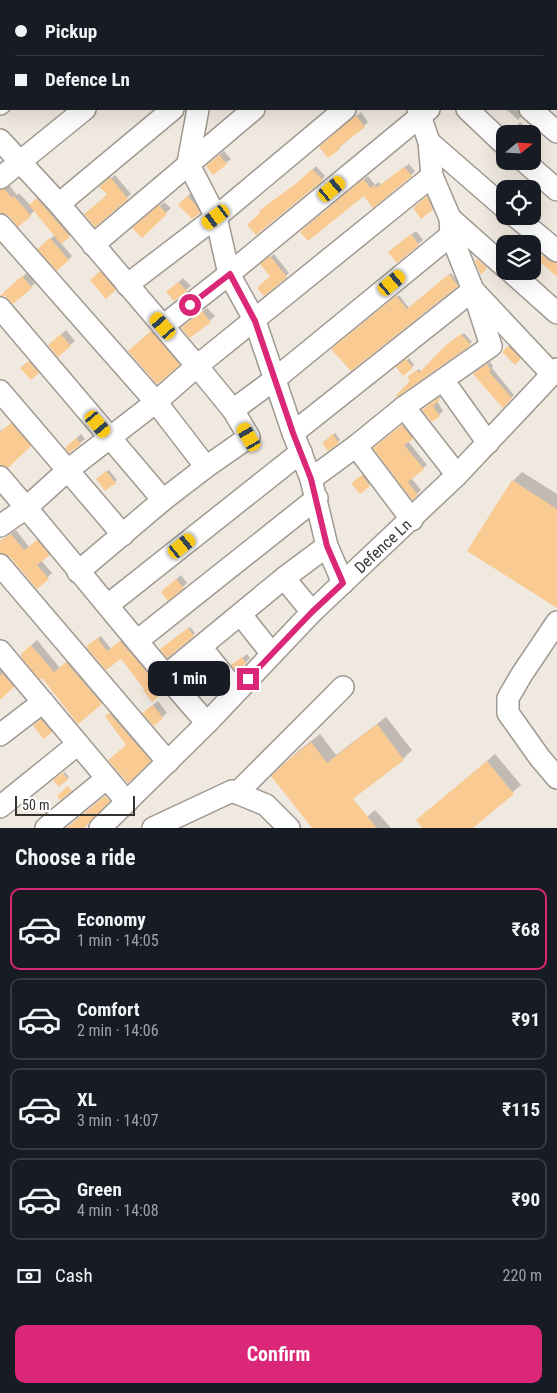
<!DOCTYPE html>
<meta charset="utf-8">
<style>
body{margin:0;font-family:"Roboto Condensed",sans-serif;background:#20242c;color:#f1f3f6;height:100vh;display:flex;flex-direction:column;font-size:19px;white-space:nowrap}
*{box-sizing:border-box;margin:0}
p{font-size:16px;color:#9ea1a6}
.icon{flex:none;width:28px;height:28px;fill:none;stroke:currentColor;stroke-width:2;stroke-linecap:round;stroke-linejoin:round}
.map{position:relative;height:828px;overflow:hidden}
.details{display:flex;flex-direction:column;background:#171b24;flex:1}
.details>*{flex:none}
.banner{position:absolute;left:0px;top:0px;width:558px;height:110px;box-shadow:0 5px 20px #0002;display:grid;align-content:center;height:110px;padding:0 15px;background:#171b24}
.needle{width:32px;rotate:72deg}
.tools{position:absolute;left:496px;top:125px;display:grid;gap:10px}
.tools a{display:grid;place-items:center;width:45px;height:45px;border-radius:10px;background:#171b24;box-shadow:0 5px 20px #0002;font-size:25px}
.scale{position:absolute;left:15px;bottom:12px;width:120px;box-sizing:border-box;padding-left:5px;border:2px solid #36332f;border-top:0;font-size:14px;line-height:18px;white-space:nowrap;color:#36332f;-webkit-text-stroke:4px #fff;paint-order:stroke}
.end{position:absolute;width:22px;height:22px;margin:-11px;border:6px solid #db2777;background:#fff;box-shadow:0 0 0 2px #fff}
.from{border-radius:50%}
.bubble{position:absolute;height:35px;border-radius:10px;background:#171b24;box-shadow:0 5px 20px #0002;font-size:16px;font-weight:700;line-height:35px;text-align:center}
.car{position:absolute;width:15px;height:30px;margin:-15px -8px;border-radius:6px;box-shadow:0 0 4px 1px #0007;background:linear-gradient(#f5c518 24%,#345 0 40%,#f5c518 0 76%,#345 0 86%,#f5c518 0)}
.banner b{display:flex;align-items:center;gap:18px;height:48px;font-size:19px}
.banner b+b{border-top:1px solid #363941}
.banner i{width:12px;height:12px;background:#f1f3f6}
ul{padding:0;list-style:none}
li{display:flex;align-items:center;gap:15px;height:82px;margin:0 10px 8px;padding:0 5px;border:2px solid #363941;border-radius:10px}
li div{flex:1}
li b{display:block;font-size:19px}
li em{font-style:normal;font-weight:700}
li.on{border-color:#db2777}
li>.icon{width:45px;height:45px;stroke-width:1.5}
h2{padding:0 15px;font-size:22px;line-height:60px}
.pay{display:flex;align-items:center;gap:12px;height:55px;padding:0 15px;font-size:19px}
.pay p{margin-inline-start:auto}
.primary-button{display:flex;gap:10px;margin-top:auto;padding:10px 15px}
.primary-button a{flex:1;height:58px;border-radius:10px;background:#db2777;color:#fff;font-size:20px;font-weight:700;line-height:58px;text-align:center}
.map>svg:first-child{display:block}
.shadow{fill:#0003}
.building{fill:#faca93}
.lines{fill:none;stroke-linecap:round;stroke-linejoin:round}
.minor-casing{stroke:#a09991;stroke-width:24}
.minor{stroke:#fff;stroke-width:21}
.route{stroke:#db2777;stroke-width:6}
.labels{text-anchor:middle;dominant-baseline:central;stroke-width:4;stroke-linejoin:round;paint-order:stroke}
.street-label{font-size:16px;fill:#36332f;stroke:#fff}
</style>
<div class="map">
<svg width="557" height="828" viewBox="0 0 557 828">
<rect width="100%" height="100%" fill="#f0e9e0"/>
<!-- shadow -->
<g class="shadow">
<path d="M70,0H120L121,1H71Z"/>
<path d="M265,0H288L289,1H264Z"/>
<path d="M316,0H335L336,1H316Z"/>
<path d="M0,43H1V74L0,72Z"/>
<path d="M506,109H520L522,115L518,120Z"/>
<path d="M361,112L368,122L364,126L339,148L325,143Z"/>
<path d="M520,122L533,134H512L511,132Z"/>
<path d="M224,151L231,159L213,173L212,162Z"/>
<path d="M409,164L415,171L411,175L364,194L306,227L368,176L375,185L379,182L381,185Z"/>
<path d="M316,166L325,176L322,180L303,179Z"/>
<path d="M115,175L131,194L95,225L86,214L108,194L105,183Z"/>
<path d="M0,185H9L17,195L19,193L30,205L41,196L73,232L61,243L72,256L68,260L43,245L55,235L35,210L30,215H10L0,212Z"/>
<path d="M192,192L204,208L199,212L179,205Z"/>
<path d="M432,193L437,204L432,209L419,204Z"/>
<path d="M164,202L171,208L142,236L139,224Z"/>
<path d="M416,231L423,240L397,262L394,248Z"/>
<path d="M546,252L557,260V275L539,259Z"/>
<path d="M274,254L289,273L264,294L272,276L265,262Z"/>
<path d="M105,268L119,285L115,289L96,275Z"/>
<path d="M27,273L35,283L31,287L5,295V291Z"/>
<path d="M451,273L459,283L457,285L335,347L399,295L409,308Z"/>
<path d="M183,278L191,286L174,299L168,292Z"/>
<path d="M207,308L215,316L200,329L187,324Z"/>
<path d="M155,329L182,361L157,383L132,348Z"/>
<path d="M66,330L75,341L70,345L54,341Z"/>
<path d="M464,333L472,342L470,344L412,381L411,375L419,369L422,372L450,343Z"/>
<path d="M513,342L524,354L515,363L504,352Z"/>
<path d="M409,358L414,365L403,374L398,367Z"/>
<path d="M31,360L40,370L31,378L22,368Z"/>
<path d="M490,362L493,366L492,368L514,395L503,406L477,371Z"/>
<path d="M443,395L437,401L443,411L439,415L424,410Z"/>
<path d="M14,421L33,443L22,453L0,463V429L1,431Z"/>
<path d="M406,422L416,435L408,441L427,465L411,478L421,490L413,498L379,445Z"/>
<path d="M335,433L340,440L328,449L325,441Z"/>
<path d="M81,434L85,439L80,443L66,448Z"/>
<path d="M109,470L117,480L115,482L97,479Z"/>
<path d="M522,472L557,494V605L513,481Z"/>
<path d="M365,474L371,483L360,492L355,481Z"/>
<path d="M16,530L29,547L42,537L53,550L41,560L52,573L37,587L10,556L0,552V541Z"/>
<path d="M181,575L187,583L183,587L167,588Z"/>
<path d="M190,627L195,633L167,656L164,648Z"/>
<path d="M101,636L111,649L124,638L166,688L163,691L146,689L121,657L91,644Z"/>
<path d="M37,640L60,668L72,658L107,698L78,722L42,677L41,678L21,655Z"/>
<path d="M247,654L250,658L238,671V661Z"/>
<path d="M0,664L16,684L0,698Z"/>
<path d="M158,701L167,713L162,717L149,708Z"/>
<path d="M114,710L153,756L128,782V744L106,717Z"/>
<path d="M46,716L56,727L51,732L39,721Z"/>
<path d="M386,717L412,750L403,759L313,828L273,777L297,752L320,734L336,755Z"/>
<path d="M495,754L521,785L471,828H424L418,821Z"/>
<path d="M65,772L69,777L59,786L55,780Z"/>
<path d="M375,810L391,828H354Z"/>
</g>
<!-- building -->
<g class="building">
<path d="M356,115L365,127L338,148L340,149L328,158L319,147Z"/>
<path d="M219,155L227,164L213,175L206,166Z"/>
<path d="M404,167L412,176L373,208L364,196L308,241L300,232L363,179L371,188L374,185L376,188Z"/>
<path d="M312,169L323,180L256,235L247,225L260,213L259,211L298,182Z"/>
<path d="M110,177L128,199L95,227L84,214L105,197L107,194L99,187Z"/>
<path d="M4,189L12,198L14,196L31,216L18,227L9,216L0,213V190Z"/>
<path d="M187,196L196,205L200,213L192,219L178,205Z"/>
<path d="M427,196L433,210L421,219L413,208Z"/>
<path d="M37,198L70,237L61,244L29,205Z"/>
<path d="M159,205L167,214L142,238L132,228Z"/>
<path d="M411,234L419,245L397,263L388,252Z"/>
<path d="M50,238L69,260L57,271L37,249Z"/>
<path d="M542,255L549,261L557,263V277L537,259Z"/>
<path d="M270,256L287,277L264,296L257,288L270,276L260,264Z"/>
<path d="M477,259L487,268L481,275L475,261Z"/>
<path d="M100,271L116,290L106,299L90,280Z"/>
<path d="M449,274L458,286L351,371L331,349L396,296L407,309Z"/>
<path d="M22,276L32,288L13,304L5,296H0Z"/>
<path d="M178,282L187,291L174,301L166,292Z"/>
<path d="M202,311L211,322L190,338L181,328Z"/>
<path d="M151,331L180,365L157,384L128,351Z"/>
<path d="M61,334L71,346L58,357L48,345Z"/>
<path d="M461,334L471,345L397,397L396,395L410,381L407,377L417,370L419,373L446,345Z"/>
<path d="M508,346L521,359L515,365L502,352Z"/>
<path d="M406,359L413,368L403,376L396,367Z"/>
<path d="M29,361L39,373L31,380L20,368Z"/>
<path d="M487,364L491,370L489,372L512,398L503,408L473,374Z"/>
<path d="M438,398L440,400L433,406L440,416L432,422L422,410Z"/>
<path d="M11,423L31,446L8,468L0,465V432Z"/>
<path d="M402,425L413,439L404,445L424,469L408,482L418,495L412,500L373,448Z"/>
<path d="M333,434L339,443L328,451L322,443Z"/>
<path d="M76,438L81,444L69,453L65,448Z"/>
<path d="M106,471L116,483L105,491L96,479Z"/>
<path d="M362,475L370,486L360,494L351,483Z"/>
<path d="M512,480L557,509V608L467,551Z"/>
<path d="M11,534L24,550L37,540L50,555L37,565L49,579L37,589L10,557L0,553V541Z"/>
<path d="M176,579L184,588L168,601L161,592Z"/>
<path d="M188,628L194,636L167,658L160,649Z"/>
<path d="M97,638L107,651L120,641L164,692L152,702L143,690L144,689L121,659L106,670L86,647Z"/>
<path d="M31,645L54,672L66,662L102,704L78,724L42,678L40,680L21,657L23,656L21,654Z"/>
<path d="M242,657L246,663L237,673L231,665Z"/>
<path d="M2,673L14,687L0,700V676Z"/>
<path d="M153,705L163,718L154,726L142,713Z"/>
<path d="M109,713L151,761L128,783L108,760L126,745L105,716Z"/>
<path d="M41,719L52,732L44,739L33,726Z"/>
<path d="M377,724L404,760L353,799L377,828H312L271,776L287,761L311,742L327,763Z"/>
<path d="M487,761L514,794L473,828H422L416,820Z"/>
<path d="M63,773L68,779L59,787L53,780Z"/>
<path d="M68,786L72,791L60,800L57,796Z"/>
<path d="M105,796L110,801L84,828H66Z"/>
</g>
<g class="lines">
<defs>
<g id="minor">
<path d="M162,0V1"/>
<path d="M402,0L403,1"/>
<path d="M478,0L479,1"/>
<path d="M550,0L552,1"/>
<path d="M40,1L42,0"/>
<path d="M129,1L131,0"/>
<path d="M219,1L220,0"/>
<path d="M301,1L303,0"/>
<path d="M384,1L385,0"/>
<path d="M0,34L1,33"/>
<path d="M556,70H557"/>
<path d="M0,104L1,103"/>
<path d="M198,109L188,163L216,217L229,274L255,321L293,433L311,479L327,546L343,583"/>
<path d="M467,109L505,145"/>
<path d="M530,109L557,132"/>
<path d="M0,140L59,204L197,366L156,402L68,470L26,508L0,526"/>
<path d="M429,142L505,208"/>
<path d="M524,161L557,190"/>
<path d="M0,178L85,109"/>
<path d="M59,204L173,109"/>
<path d="M515,216L557,251"/>
<path d="M450,218L505,267"/>
<path d="M0,225L156,402L206,467"/>
<path d="M93,245L254,109"/>
<path d="M510,271L557,313"/>
<path d="M127,285L216,217L345,109"/>
<path d="M0,308L163,500"/>
<path d="M163,326L229,274L429,109"/>
<path d="M443,380L488,443"/>
<path d="M0,391L123,535"/>
<path d="M404,407L457,475"/>
<path d="M233,410L275,379L451,235"/>
<path d="M293,433L473,290L552,374"/>
<path d="M356,446L412,520"/>
<path d="M0,477C70,558 136,643 207,723"/>
<path d="M311,479L356,446L404,407L491,346L473,290L451,235L450,218L432,176L429,142L418,109"/>
<path d="M0,565L168,762"/>
<path d="M78,572L163,500L206,467L249,437L233,410L197,366L432,176"/>
<path d="M284,578L312,612"/>
<path d="M108,605L301,452"/>
<path d="M241,615L272,654"/>
<path d="M557,622L522,674L508,698V713L540,758L557,778"/>
<path d="M137,641L317,498"/>
<path d="M201,647L236,691"/>
<path d="M0,651L127,802"/>
<path d="M165,676L284,578L327,546"/>
<path d="M0,735L43,702"/>
<path d="M237,793L343,687"/>
<path d="M0,807L78,744"/>
<path d="M46,828L107,778"/>
<path d="M100,828L207,723L312,612L457,475L557,369"/>
<path d="M153,828L232,791L266,805L289,828"/>
</g>
</defs>
<!-- minor casing -->
<use href="#minor" class="minor-casing"/>
<!-- minor -->
<use href="#minor" class="minor"/>
</g>
<g class="lines">
<!-- route -->
<path class="route" d="M190,305L230,274L255,321L293,433L311,479L327,546L343,583L312,612L248,679"/>
</g>
<g class="labels">
<!-- street labels -->
<g class="street-label">
<text transform="translate(383 546) rotate(-43)">Defence Ln</text>
</g>
</g>
</svg>
<div class="tools">
<a><svg class="needle" viewBox="-14 -14 28 28"><path d="M0-13l5 13h-10z" fill="#e53935"/><path d="M0 13l5-13h-10z" fill="#9ea1a6"/></svg></a>
<a><svg class="icon" aria-label="locate" viewBox="0 0 24 24"><circle cx="12" cy="12" r="6"/><path d="M12 2v4M12 18v4M2 12h4M18 12h4"/></svg></a>
<a><svg class="icon" aria-label="layers" viewBox="0 0 24 24"><path d="M12 4l9 5-9 5-9-5zM3 14l9 5 9-5"/></svg></a>
</div>
<div class="scale">50 m</div>
<i class="end from" style="left:190px;top:305px"></i>
<i class="end" style="left:248px;top:679px"></i>
<div class="bubble" style="left:148px;top:661px;width:82px">1 min</div>
<i class="car" style="left:332px;top:189px;rotate:50deg"></i>
<i class="car" style="left:216px;top:217px;rotate:233deg"></i>
<i class="car" style="left:392px;top:283px;rotate:50deg"></i>
<i class="car" style="left:163px;top:326px;rotate:319deg"></i>
<i class="car" style="left:98px;top:424px;rotate:140deg"></i>
<i class="car" style="left:249px;top:437px;rotate:330deg"></i>
<i class="car" style="left:182px;top:546px;rotate:51deg"></i>
<div class="banner">
<b><i class="from"></i>Pickup</b>
<b><i></i>Defence Ln</b>
</div>
</div>
<section class="details">
<h2>Choose a ride</h2>
<ul>
<li class="on"><svg class="icon" aria-label="car" viewBox="0 0 24 24"><path d="M5 17H2v-5l4-1 3-4h7l3 4 3 1v5h-3M9 17h6M6 11h13"/><circle cx="7" cy="17" r="2"/><circle cx="17" cy="17" r="2"/></svg><div><b>Economy</b><p>1 min · 14:05</p></div><em>₹68</em></li>
<li><svg class="icon" aria-label="car" viewBox="0 0 24 24"><path d="M5 17H2v-5l4-1 3-4h7l3 4 3 1v5h-3M9 17h6M6 11h13"/><circle cx="7" cy="17" r="2"/><circle cx="17" cy="17" r="2"/></svg><div><b>Comfort</b><p>2 min · 14:06</p></div><em>₹91</em></li>
<li><svg class="icon" aria-label="car" viewBox="0 0 24 24"><path d="M5 17H2v-5l4-1 3-4h7l3 4 3 1v5h-3M9 17h6M6 11h13"/><circle cx="7" cy="17" r="2"/><circle cx="17" cy="17" r="2"/></svg><div><b>XL</b><p>3 min · 14:07</p></div><em>₹115</em></li>
<li><svg class="icon" aria-label="car" viewBox="0 0 24 24"><path d="M5 17H2v-5l4-1 3-4h7l3 4 3 1v5h-3M9 17h6M6 11h13"/><circle cx="7" cy="17" r="2"/><circle cx="17" cy="17" r="2"/></svg><div><b>Green</b><p>4 min · 14:08</p></div><em>₹90</em></li>
</ul>
<div class="pay"><svg class="icon" aria-label="cash" viewBox="0 0 24 24"><path d="M3 7h18v10H3z"/><circle cx="12" cy="12" r="2"/></svg>Cash<p>220 m</p></div>
<div class="primary-button"><a>Confirm</a></div>
</section>
